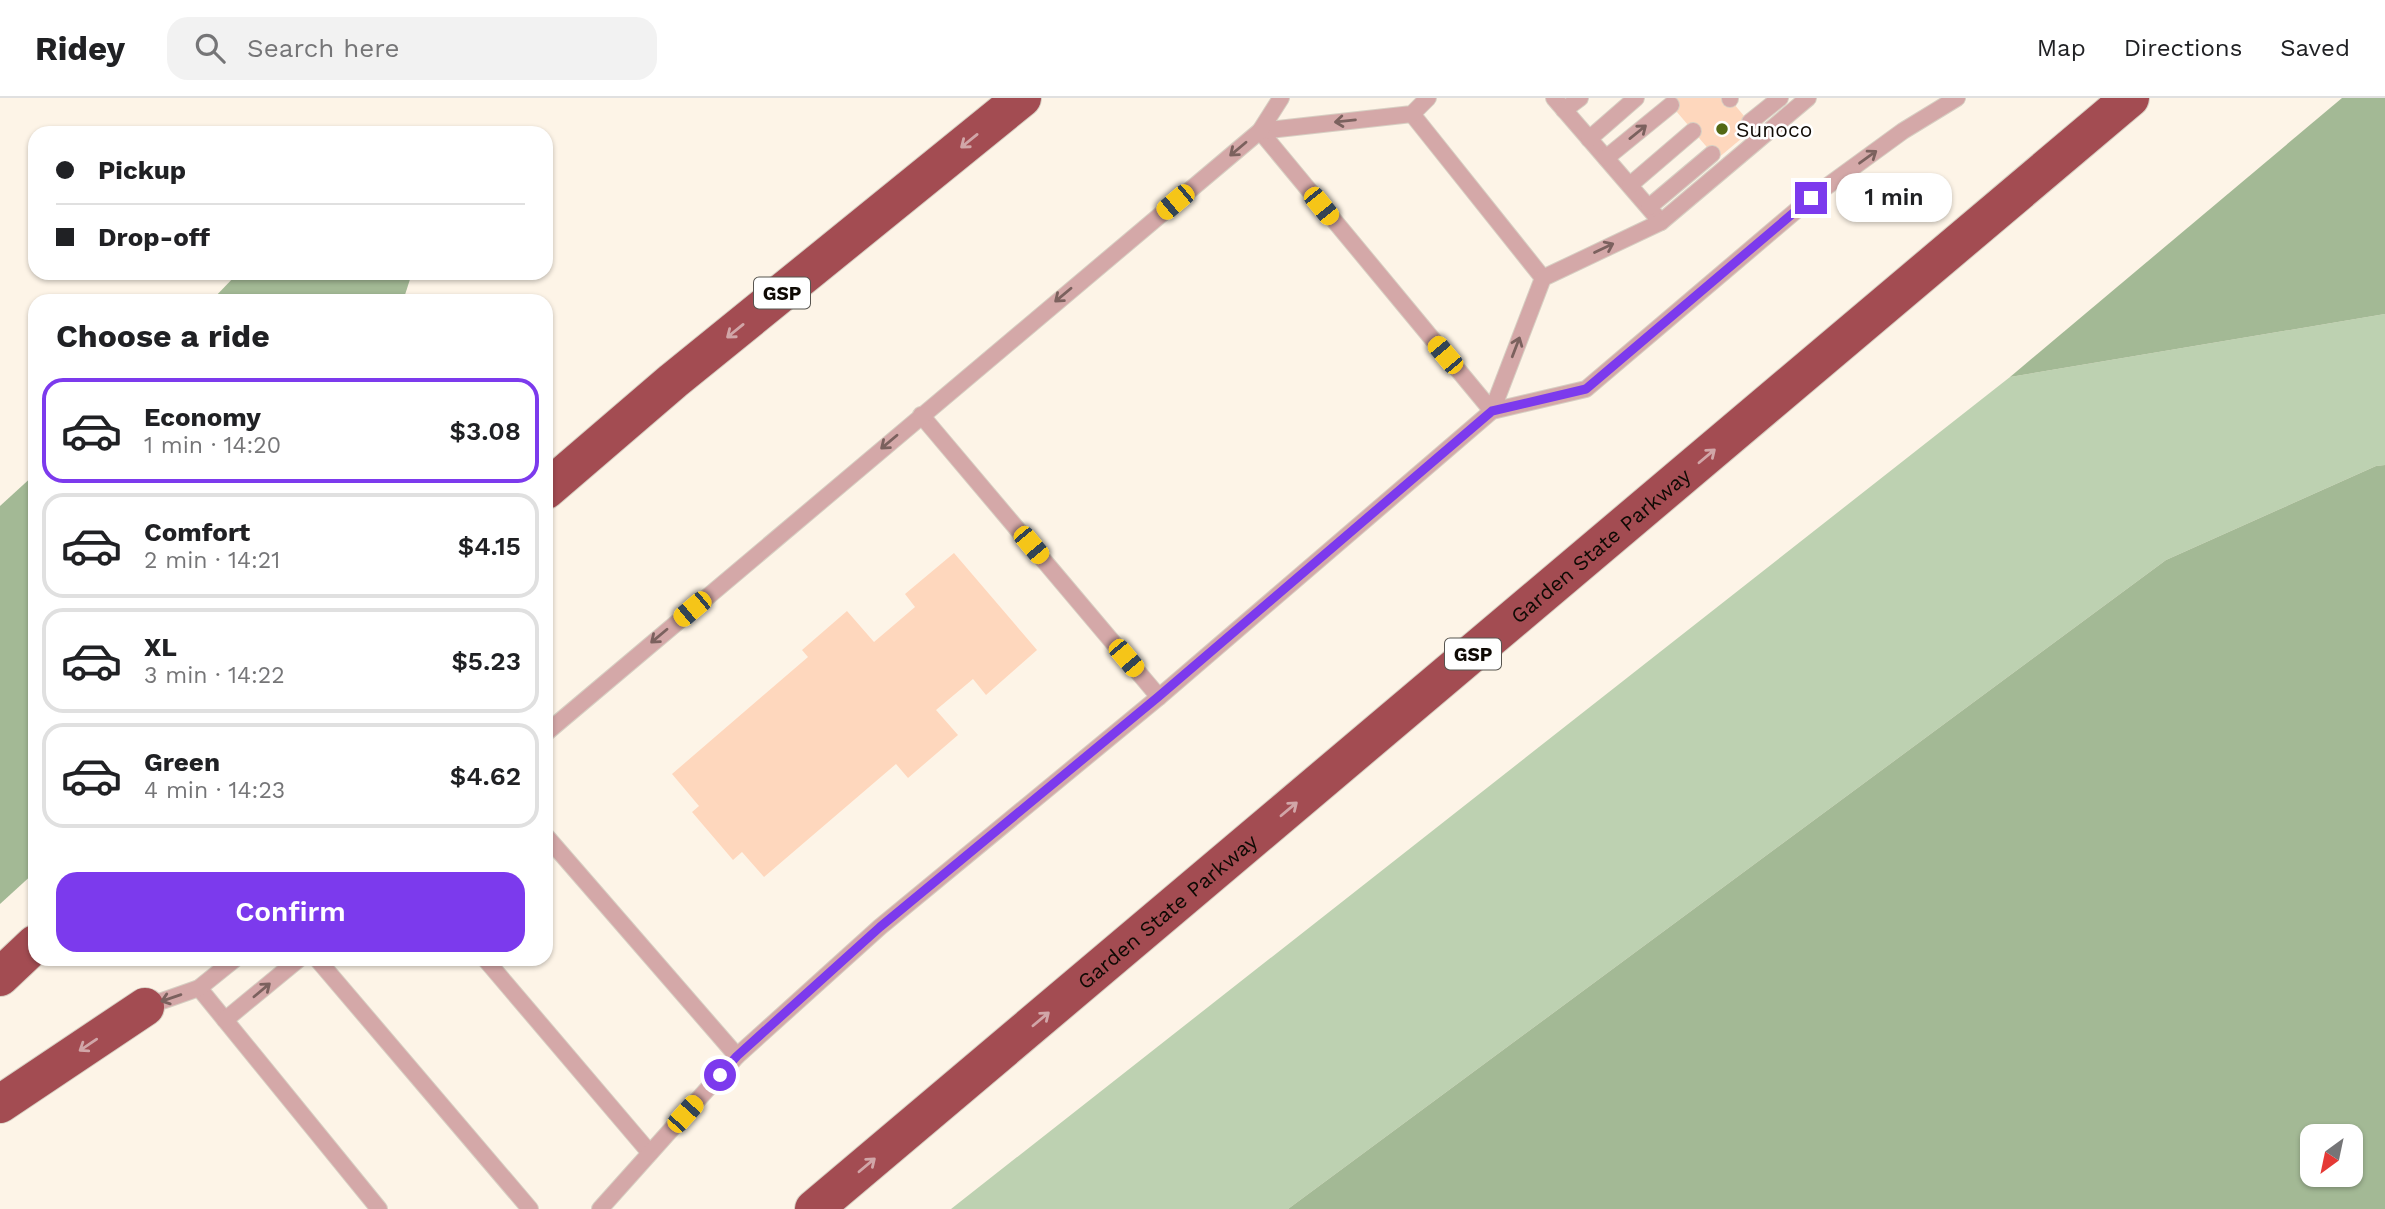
<!DOCTYPE html>
<meta charset="utf-8">
<style>
body{margin:0;font-family:"Work Sans",sans-serif;background:#f2f2f2;color:#202124;height:100vh;display:flex;flex-direction:column;font-size:26px;white-space:nowrap}
*{box-sizing:border-box;margin:0}
p{font-size:23px;color:#757577}
.icon{flex:none;width:38px;height:38px;fill:none;stroke:currentColor;stroke-width:2;stroke-linecap:round;stroke-linejoin:round}
.map{position:relative;flex:1;overflow:hidden}
.sheet{position:absolute;left:28px;top:196px;width:525px;height:672px;display:flex;flex-direction:column;background:#fff;border-radius:21px;box-shadow:0 2px 5px #0004}
.sheet>*{flex:none}
.banner{position:absolute;left:28px;top:28px;width:525px;height:154px;border-radius:21px;box-shadow:0 2px 5px #0004;display:grid;align-content:center;height:154px;padding:0 28px;background:#fff}
.needle{width:46px;rotate:213deg}
.fabs{position:absolute;left:2300px;top:1026px;display:grid;gap:14px}
.fabs a{display:grid;place-items:center;width:63px;height:63px;border-radius:14px;background:#fff;box-shadow:0 2px 5px #0004;font-size:35px}
.end{position:absolute;width:32px;height:32px;margin:-16px;border:9px solid #7c3aed;background:#fff;box-shadow:0 0 0 4px #fff}
.from{border-radius:50%}
.bubble{position:absolute;height:49px;border-radius:21px;background:#fff;box-shadow:0 2px 5px #0004;font-size:23px;font-weight:600;line-height:49px;text-align:center}
.car{position:absolute;width:21px;height:42px;margin:-21px -10px;border-radius:9px;box-shadow:0 0 5px 2px #0007;background:linear-gradient(#f5c518 24%,#345 0 40%,#f5c518 0 76%,#345 0 86%,#f5c518 0)}
.banner b{display:flex;align-items:center;gap:24px;height:66px;font-size:26px}
.banner b+b{border-top:2px solid #e0e0e0}
.banner i{width:18px;height:18px;background:#202124}
ul{padding:0;list-style:none}
li{display:flex;align-items:center;gap:21px;height:105px;margin:0 14px 10px;padding:0 14px;border:4px solid #e0e0e0;border-radius:21px}
li div{flex:1}
li b{display:block;font-size:26px}
li em{font-style:normal;font-weight:600}
li.selected{border-color:#7c3aed}
li>.icon{width:63px;height:63px;stroke-width:1.5}
h2{padding:0 28px;font-size:32px;line-height:84px}
.primary-button{display:flex;gap:14px;margin-top:auto;padding:14px 28px}
.primary-button a{flex:1;height:80px;border-radius:21px;background:#7c3aed;color:#fff;font-size:28px;font-weight:600;line-height:80px;text-align:center}
header{display:flex;align-items:center;gap:42px;box-sizing:border-box;height:98px;padding:0 35px;background:#fff;border-bottom:2px solid #e0e0e0}
header strong{font-size:33px}
nav{display:flex;gap:38px;margin-inline-start:auto;font-size:24px}
.search{width:490px;height:63px;background:#f2f2f2;display:flex;align-items:center;gap:18px;box-sizing:border-box;padding:0 24px;border-radius:21px;color:#757577;font-size:26px}
.map>svg:first-child{display:block}
.green{fill:#bdd1b1}
.forest{fill:#a3b995;fill-rule:evenodd}
.building{fill:#fed7bd}
.lines{fill:none;stroke-linecap:round;stroke-linejoin:round}
.lane-casing{stroke:#d7cfc3;stroke-width:18}
.highway-casing{stroke:#d7cfc3;stroke-width:40}
.lane{stroke:#d4a8a8;stroke-width:16}
.highway{stroke:#a34c52;stroke-width:38}
.oneway{stroke:#7b615e}
.oneway2{stroke:#d1a6a8}
.route{stroke:#7c3aed;stroke-width:9}
.poi-dot{fill:#536815;stroke:#fff;stroke-width:2.5}
.labels{text-anchor:middle;dominant-baseline:central;stroke-width:5;stroke-linejoin:round;paint-order:stroke}
.shield{fill:#fff;stroke:#57544f;stroke-width:2}
.shield-label{font-size:19px;font-weight:bold;fill:#0f0a04}
.poi-label{font-size:21px;fill:#0f0a04;stroke:#fff;text-anchor:start}
.street-label{font-size:21px;fill:#0f0a04;stroke:#fff}
</style>
<header>
<strong>Ridey</strong>
<div class="search"><svg class="icon" aria-label="search" viewBox="0 0 24 24"><circle cx="10" cy="10" r="6"/><path d="M15 15l6 6"/></svg>Search here</div>
<nav><a>Map</a><a>Directions</a><a>Saved</a></nav>
</header>
<div class="map">
<svg width="2385" height="1111" viewBox="0 0 2385 1111">
<rect width="100%" height="100%" fill="#fdf4e7"/>
<!-- green -->
<path class="green" d="M2385,216V367L2376,368L2166,462L1288,1111H951L2010,279Z"/>
<!-- forest -->
<g class="forest">
<path d="M2342,0H2385V216L2010,279Z"/>
<path d="M238,175H412L403,203H211Z"/>
<path d="M2385,367V1111H1288L2166,462L2376,368ZM2312,1038H2350V1076H2312Z"/>
<path d="M35,376V774L0,806V408Z"/>
</g>
<!-- building -->
<g class="building">
<path d="M1665,0H1729L1754,30L1717,61Z"/>
<path d="M954,455L1037,552L986,597L973,581L936,612L958,637L908,680L896,666L764,779L742,754L733,762L692,714L699,708L672,676L808,559L802,552L847,513L874,544L915,509L905,496Z"/>
</g>
<g class="lines">
<defs>
<g id="lane">
<path d="M1554,0L1661,124"/>
<path d="M1730,1V0"/>
<path d="M1564,12L1580,0"/>
<path d="M1412,16L1543,180"/>
<path d="M1750,24L1780,0"/>
<path d="M1260,33L1492,313L1543,180L1661,124L1808,0"/>
<path d="M1260,33L1412,16L1428,0"/>
<path d="M1589,41L1636,0"/>
<path d="M1606,60L1671,7"/>
<path d="M1630,87L1693,33"/>
<path d="M1649,109L1712,56"/>
<path d="M921,317L1159,599"/>
<path d="M546,635L1260,33L1281,0"/>
<path d="M546,738L737,958"/>
<path d="M317,861L530,1111"/>
<path d="M485,861L650,1055"/>
<path d="M199,890L379,1111"/>
<path d="M145,909L199,890L235,861"/>
<path d="M225,922L299,861"/>
<path d="M600,1111L737,958L880,829L1159,599L1492,313L1586,291L1811,100L1903,33L1957,0"/>
</g>
<g id="highway">
<path d="M546,392L673,283L1022,0"/>
<path d="M0,879L35,846"/>
<path d="M0,1006L145,909"/>
<path id="s1" d="M814,1111L2130,0"/>
</g>
</defs>
<!-- lane casing -->
<use href="#lane" class="lane-casing"/>
<!-- highway casing -->
<use href="#highway" class="highway-casing"/>
<!-- lane -->
<use href="#lane" class="lane"/>
<!-- highway -->
<use href="#highway" class="highway"/>
</g>
<!-- one-way arrows -->
<defs><path id="oneway-shaft" d="M-6 0H5M1.5-3L5.5 0L1.5 3" fill="none" stroke-width="1.6" stroke-linecap="round" stroke-linejoin="round" transform="scale(1.75)"/></defs>
<g class="oneway">
<use href="#oneway-shaft" transform="translate(1345 23) rotate(174)"/>
<use href="#oneway-shaft" transform="translate(1638 34) rotate(-39)"/>
<use href="#oneway-shaft" transform="translate(1238 51) rotate(140)"/>
<use href="#oneway-shaft" transform="translate(1868 59) rotate(-36)"/>
<use href="#oneway-shaft" transform="translate(1604 150) rotate(-25)"/>
<use href="#oneway-shaft" transform="translate(1063 197) rotate(140)"/>
<use href="#oneway-shaft" transform="translate(1516 249) rotate(-69)"/>
<use href="#oneway-shaft" transform="translate(889 344) rotate(140)"/>
<use href="#oneway-shaft" transform="translate(659 538) rotate(140)"/>
<use href="#oneway-shaft" transform="translate(262 892) rotate(-40)"/>
<use href="#oneway-shaft" transform="translate(171 900) rotate(161)"/>
</g>
<g class="oneway2">
<use href="#oneway-shaft" transform="translate(969 43) rotate(141)"/>
<use href="#oneway-shaft" transform="translate(735 233) rotate(141)"/>
<use href="#oneway-shaft" transform="translate(1707 358) rotate(-40)"/>
<use href="#oneway-shaft" transform="translate(1289 711) rotate(-40)"/>
<use href="#oneway-shaft" transform="translate(1041 921) rotate(-40)"/>
<use href="#oneway-shaft" transform="translate(88 947) rotate(146)"/>
<use href="#oneway-shaft" transform="translate(867 1067) rotate(-40)"/>
</g>
<g class="lines">
<!-- route -->
<path class="route" d="M720,977L737,958L880,829L1158,599L1492,313L1586,291L1811,100"/>
</g>
<!-- markers -->
<circle class="poi-dot" cx="1722" cy="31" r="7"/>
<g class="labels">
<!-- shield labels -->
<g class="shield">
<rect x="754" y="179.5" width="56" height="31" rx="5"/>
<rect x="1445" y="540.5" width="56" height="31" rx="5"/>
</g>
<g class="shield-label">
<text x="782" y="195">GSP</text>
<text x="1473" y="556">GSP</text>
</g>
<!-- poi labels -->
<g class="poi-label">
<text x="1736" y="31">Sunoco</text>
</g>
<!-- street labels -->
<g class="street-label">
<text stroke="none"><textPath href="#s1" startOffset="1029">Garden State Parkway</textPath></text>
<text stroke="none"><textPath href="#s1" startOffset="462">Garden State Parkway</textPath></text>
</g>
</g>
</svg>
<div class="fabs">
<a><svg class="needle" viewBox="-14 -14 28 28"><path d="M0-13l5 13h-10z" fill="#e53935"/><path d="M0 13l5-13h-10z" fill="#757577"/></svg></a>
</div>
<i class="end from" style="left:720px;top:977px"></i>
<i class="end" style="left:1811px;top:100px"></i>
<div class="bubble" style="left:1836px;top:75px;width:116px">1 min</div>
<i class="car" style="left:1175px;top:104px;rotate:230deg"></i>
<i class="car" style="left:1321px;top:108px;rotate:141deg"></i>
<i class="car" style="left:1445px;top:257px;rotate:320deg"></i>
<i class="car" style="left:1031px;top:447px;rotate:140deg"></i>
<i class="car" style="left:692px;top:511px;rotate:230deg"></i>
<i class="car" style="left:1126px;top:560px;rotate:140deg"></i>
<i class="car" style="left:685px;top:1016px;rotate:42deg"></i>
<div class="banner">
<b><i class="from"></i>Pickup</b>
<b><i></i>Drop-off</b>
</div>
<section class="sheet">
<h2>Choose a ride</h2>
<ul>
<li class="selected"><svg class="icon" aria-label="car" viewBox="0 0 24 24"><path d="M5 17H2v-5l4-1 3-4h7l3 4 3 1v5h-3M9 17h6M6 11h13"/><circle cx="7" cy="17" r="2"/><circle cx="17" cy="17" r="2"/></svg><div><b>Economy</b><p>1 min · 14:20</p></div><em>$3.08</em></li>
<li><svg class="icon" aria-label="car" viewBox="0 0 24 24"><path d="M5 17H2v-5l4-1 3-4h7l3 4 3 1v5h-3M9 17h6M6 11h13"/><circle cx="7" cy="17" r="2"/><circle cx="17" cy="17" r="2"/></svg><div><b>Comfort</b><p>2 min · 14:21</p></div><em>$4.15</em></li>
<li><svg class="icon" aria-label="car" viewBox="0 0 24 24"><path d="M5 17H2v-5l4-1 3-4h7l3 4 3 1v5h-3M9 17h6M6 11h13"/><circle cx="7" cy="17" r="2"/><circle cx="17" cy="17" r="2"/></svg><div><b>XL</b><p>3 min · 14:22</p></div><em>$5.23</em></li>
<li><svg class="icon" aria-label="car" viewBox="0 0 24 24"><path d="M5 17H2v-5l4-1 3-4h7l3 4 3 1v5h-3M9 17h6M6 11h13"/><circle cx="7" cy="17" r="2"/><circle cx="17" cy="17" r="2"/></svg><div><b>Green</b><p>4 min · 14:23</p></div><em>$4.62</em></li>
</ul>
<div class="primary-button"><a>Confirm</a></div>
</section>
</div>
